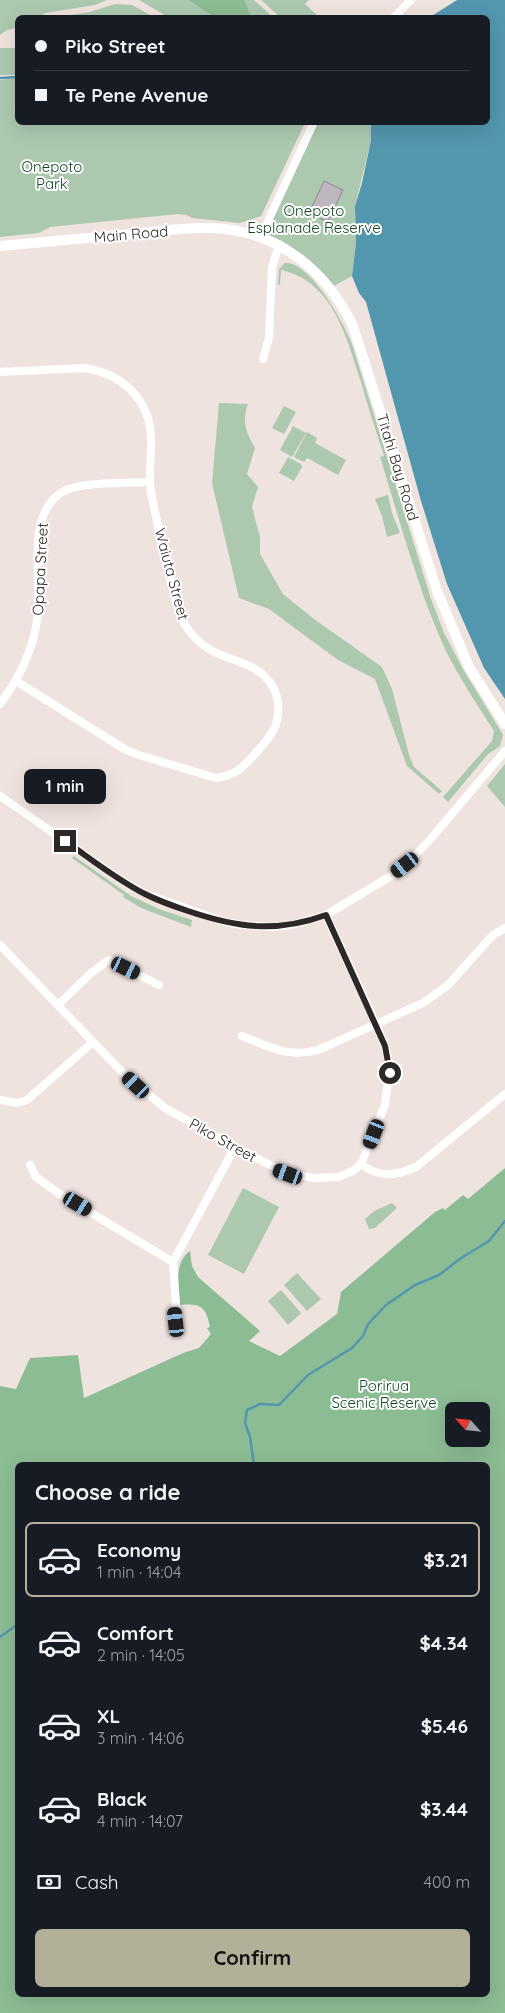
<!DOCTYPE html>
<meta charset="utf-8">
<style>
body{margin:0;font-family:Quicksand,sans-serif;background:#20242c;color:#f1f3f6;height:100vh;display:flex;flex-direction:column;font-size:19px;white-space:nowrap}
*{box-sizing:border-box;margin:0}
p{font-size:16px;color:#9ea1a6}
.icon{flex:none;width:28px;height:28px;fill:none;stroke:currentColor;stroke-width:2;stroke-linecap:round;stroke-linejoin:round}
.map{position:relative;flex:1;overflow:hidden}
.panel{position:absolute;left:15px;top:1462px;width:475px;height:535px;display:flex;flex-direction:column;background:#171b24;border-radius:8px;box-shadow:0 5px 20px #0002}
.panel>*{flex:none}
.banner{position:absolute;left:15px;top:15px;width:475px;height:110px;border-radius:8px;box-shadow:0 5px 20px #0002;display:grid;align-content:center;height:110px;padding:0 20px;background:#171b24}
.needle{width:32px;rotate:297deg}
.fabs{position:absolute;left:445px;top:1402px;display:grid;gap:10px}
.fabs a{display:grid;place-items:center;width:45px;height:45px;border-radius:8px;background:#171b24;box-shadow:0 5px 20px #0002;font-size:25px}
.end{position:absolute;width:22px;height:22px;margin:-11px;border:6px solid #2c2826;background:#fff;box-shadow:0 0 0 2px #fff}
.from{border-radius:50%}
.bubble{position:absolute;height:35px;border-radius:8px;background:#171b24;box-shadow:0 5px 20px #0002;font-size:16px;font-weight:800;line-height:35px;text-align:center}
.car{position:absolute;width:15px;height:30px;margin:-15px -8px;border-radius:6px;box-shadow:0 0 4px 1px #0007;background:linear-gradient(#222 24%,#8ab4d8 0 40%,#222 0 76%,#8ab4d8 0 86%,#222 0)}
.banner b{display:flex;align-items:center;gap:18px;height:48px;font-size:19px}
.banner b+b{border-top:1px solid #363941}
.banner i{width:12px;height:12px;background:#f1f3f6}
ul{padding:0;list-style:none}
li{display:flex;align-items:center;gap:15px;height:75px;margin:0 10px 8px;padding:0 10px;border:2px solid transparent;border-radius:8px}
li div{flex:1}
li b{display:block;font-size:19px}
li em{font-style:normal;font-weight:800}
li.on{border-color:#b3b09a}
li>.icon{width:45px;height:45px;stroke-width:1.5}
h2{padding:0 20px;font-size:22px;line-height:60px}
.pay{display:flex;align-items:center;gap:12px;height:55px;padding:0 20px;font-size:19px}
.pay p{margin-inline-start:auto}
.button{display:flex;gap:10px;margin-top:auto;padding:10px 20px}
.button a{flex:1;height:58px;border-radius:8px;background:#b3b09a;color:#111;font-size:20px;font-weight:800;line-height:58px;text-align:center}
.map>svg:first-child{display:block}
.green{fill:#acc9b0}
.forest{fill:#8cbc94;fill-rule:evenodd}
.water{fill:#5397ae}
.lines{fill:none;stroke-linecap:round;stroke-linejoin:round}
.stream{stroke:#5397ae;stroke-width:2.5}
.building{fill:#bfb7bf;stroke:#908990}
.minor{stroke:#fff;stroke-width:8}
.major{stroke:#fff;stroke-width:10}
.route{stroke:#2c2826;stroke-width:6}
.labels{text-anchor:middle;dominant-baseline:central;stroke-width:4;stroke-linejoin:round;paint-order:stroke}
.park-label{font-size:15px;fill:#104721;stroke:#fff}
.street-label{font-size:15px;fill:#2c2826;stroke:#fff}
</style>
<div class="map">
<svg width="505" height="2013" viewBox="0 0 505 2013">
<rect width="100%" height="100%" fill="#efe3df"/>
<!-- green -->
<g class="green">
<path d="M0,0H107L95,5L45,13L39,17L18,18L17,28L7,30L0,35Z"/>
<path d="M139,0H188L214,17H168Z"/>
<path d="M245,0H254L273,17H251Z"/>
<path d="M261,0H309L305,4L319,17H280Z"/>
<path d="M115,4L132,5L154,17H58L90,12Z"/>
<rect x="0" y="48" width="17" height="27"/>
<path d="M17,78L18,122L305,123L261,216L240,223L192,218L187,215L178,214L50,227L39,233L0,237V80Z"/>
<path d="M314,123H371V140L355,206L356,243L352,276L330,288L312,270L261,236Z"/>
<path d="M285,263C310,261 344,323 352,344L431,599L444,633L463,669L503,735L500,746L488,754L448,802L443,797L492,741L494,731C477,704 459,678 445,649C417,587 400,521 380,457L384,456C376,431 368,407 361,382C347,338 333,281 281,270L280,285L278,284L279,269Z"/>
<path d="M219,403L248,404C241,421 247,434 255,448L247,474L258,487L252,507L260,537V554L283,594L314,619L382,667L392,689L409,755L414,767L442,791L439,794L407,766L375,679L338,660L269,609L239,598L212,483Z"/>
<path d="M284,406L296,412L284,434L272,428Z"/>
<path d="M293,426L306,433L292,457L280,450Z"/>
<path d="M307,432L317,438L315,443L346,460L338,475L307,458L304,462L294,457Z"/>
<path d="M288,457L301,464L302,467L294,481L279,473Z"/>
<path d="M388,495L392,513L400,533L387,537L382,516L375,499Z"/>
<path d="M505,764V807L487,786Z"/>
<path d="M74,856L131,896L159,909L192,920L191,927L141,908L123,897L124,895L72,858Z"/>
<path d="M243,1188L279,1207L244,1274L208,1255Z"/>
<path d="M392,1203L397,1208L375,1228L369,1229L365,1219L374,1211Z"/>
<path d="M297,1273L321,1299L307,1311L284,1285Z"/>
<path d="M281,1290L301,1313L288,1325L268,1301Z"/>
</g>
<!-- forest -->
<g class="forest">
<path d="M188,0H245L251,17H214Z"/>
<path d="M505,1168V2013H0V1386L16,1389L30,1358L78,1355L84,1398L183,1353L199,1348L211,1334L207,1328L210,1327C206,1307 201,1303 180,1305C179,1288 173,1263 190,1251L192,1266L198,1277L260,1331L249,1341L280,1356L337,1314L341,1292L435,1212L443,1208L445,1210L463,1195L468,1199ZM454,1411H481V1439H454ZM18,1465H488V1995H18Z"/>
</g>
<!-- water -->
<path class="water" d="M457,0H505V699L484,668L447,584L421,501L366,302L359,293L352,276L356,243L355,206L362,183L371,140V123L488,122V18L430,17Z"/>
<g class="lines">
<!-- stream -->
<g class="stream">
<path d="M0,78L18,77"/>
<path d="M254,1465L250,1437L245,1423L247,1410L260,1404L279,1405L308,1375L352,1348L363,1336L368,1324L386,1305L415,1285L439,1275L461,1258L489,1241L505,1221"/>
<path d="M0,1637L18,1624"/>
</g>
</g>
<!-- building -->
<path class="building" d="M324,181L343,190L328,222L309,213Z"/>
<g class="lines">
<!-- minor -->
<g class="minor">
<path d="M393,18L411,0"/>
<path d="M261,236L314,122"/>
<path d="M263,359L269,338L272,268L279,244"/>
<path d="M0,372L84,368C121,373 150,399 151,438C152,456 148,474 151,492C159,534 169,578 181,618C190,635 202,647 219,654C238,663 259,665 271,684C279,695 280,711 276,724C273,736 247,764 237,771C230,775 224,777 216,778L139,755L126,750L16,681"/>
<path d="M0,704C19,678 32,653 37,621C44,582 22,511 66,490C85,482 128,483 150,482"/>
<path d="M0,796L124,882L146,894L222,921L242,925L273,927L291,925L326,915L391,876L405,865L428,842L505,751"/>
<path d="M0,945L122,1072L165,1108L235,1147L288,1174L315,1178L338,1177L353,1171L361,1164L385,1105L389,1073L388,1058L385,1046L376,1024L326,915"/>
<path d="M58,1005L91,973L109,960L159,985"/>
<path d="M242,1036C270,1047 288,1058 318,1050L423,1003L448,985L493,935L505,928"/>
<path d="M0,1100L17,1103L27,1100L93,1042"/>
<path d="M361,1164C378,1178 396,1176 416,1167L505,1094"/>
<path d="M30,1165L36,1177L61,1195L173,1262"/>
<path d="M178,1333L173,1262L235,1147"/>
</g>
<!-- major -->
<path class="major" d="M0,246C44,242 88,238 132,234C158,231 185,227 211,228C276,230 325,268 353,326L437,591L469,667L505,724"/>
</g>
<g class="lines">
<!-- route -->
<path class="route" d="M65,841C91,859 117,880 145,894C159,901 173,906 188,911C238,928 276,933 326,915L385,1046L390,1073"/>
</g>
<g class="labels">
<!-- park labels -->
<g class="park-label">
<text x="52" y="166">Onepoto<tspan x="52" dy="17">Park</tspan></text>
<text x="314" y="210">Onepoto<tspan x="314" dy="17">Esplanade Reserve</tspan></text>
<text x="384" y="1385">Porirua<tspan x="384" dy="17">Scenic Reserve</tspan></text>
</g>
<!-- street labels -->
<g class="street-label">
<text transform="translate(131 234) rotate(-5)">Main Road</text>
<text transform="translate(398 467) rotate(73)">Titahi Bay Road</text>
<text transform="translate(40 569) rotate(-87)">Opapa Street</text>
<text transform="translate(172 574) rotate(75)">Waiuta Street</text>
<text transform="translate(223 1140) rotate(29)">Piko Street</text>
</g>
</g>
</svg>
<div class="fabs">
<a><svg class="needle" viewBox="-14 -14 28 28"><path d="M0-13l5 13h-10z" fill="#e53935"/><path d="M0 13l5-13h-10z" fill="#9ea1a6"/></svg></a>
</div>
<i class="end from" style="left:390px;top:1073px"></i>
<i class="end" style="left:65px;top:841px"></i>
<div class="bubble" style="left:24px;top:769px;width:82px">1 min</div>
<i class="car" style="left:405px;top:865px;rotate:232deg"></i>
<i class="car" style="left:126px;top:968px;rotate:116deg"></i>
<i class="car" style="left:136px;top:1085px;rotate:313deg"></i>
<i class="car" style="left:374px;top:1134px;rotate:201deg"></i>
<i class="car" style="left:288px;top:1174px;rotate:290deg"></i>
<i class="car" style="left:78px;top:1204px;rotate:121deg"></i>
<i class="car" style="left:176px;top:1322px;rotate:354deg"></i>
<div class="banner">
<b><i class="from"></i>Piko Street</b>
<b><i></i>Te Pene Avenue</b>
</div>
<section class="panel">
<h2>Choose a ride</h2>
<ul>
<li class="on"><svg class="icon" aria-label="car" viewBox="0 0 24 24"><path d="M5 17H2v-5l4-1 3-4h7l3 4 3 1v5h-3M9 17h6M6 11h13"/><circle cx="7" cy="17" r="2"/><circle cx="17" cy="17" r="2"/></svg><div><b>Economy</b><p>1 min · 14:04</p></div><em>$3.21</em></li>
<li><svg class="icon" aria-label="car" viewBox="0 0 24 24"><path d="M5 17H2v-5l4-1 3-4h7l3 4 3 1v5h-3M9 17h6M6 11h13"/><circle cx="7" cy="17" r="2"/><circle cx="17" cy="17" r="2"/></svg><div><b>Comfort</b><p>2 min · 14:05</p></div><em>$4.34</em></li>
<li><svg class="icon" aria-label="car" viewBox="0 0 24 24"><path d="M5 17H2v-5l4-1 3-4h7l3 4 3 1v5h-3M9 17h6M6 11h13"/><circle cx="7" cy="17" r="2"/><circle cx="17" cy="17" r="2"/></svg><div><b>XL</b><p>3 min · 14:06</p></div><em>$5.46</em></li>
<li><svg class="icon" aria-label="car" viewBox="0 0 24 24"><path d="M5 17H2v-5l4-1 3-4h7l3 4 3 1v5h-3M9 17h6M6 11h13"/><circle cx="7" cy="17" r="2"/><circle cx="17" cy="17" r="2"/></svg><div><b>Black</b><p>4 min · 14:07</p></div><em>$3.44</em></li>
</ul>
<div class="pay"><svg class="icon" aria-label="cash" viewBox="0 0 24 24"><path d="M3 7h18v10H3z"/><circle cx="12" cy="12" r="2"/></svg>Cash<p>400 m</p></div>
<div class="button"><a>Confirm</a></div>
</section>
</div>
